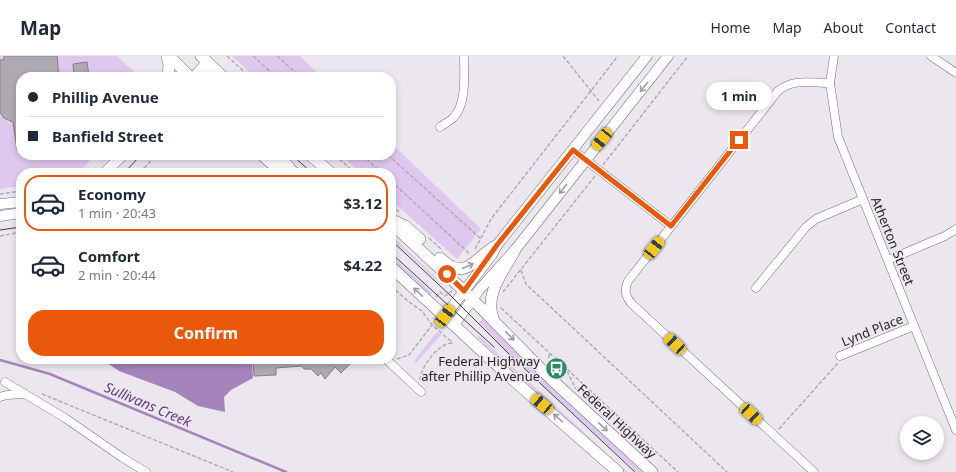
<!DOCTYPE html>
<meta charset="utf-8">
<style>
body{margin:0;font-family:"Noto Sans",sans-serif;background:#f2f2f3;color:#1f2937;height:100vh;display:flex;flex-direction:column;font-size:15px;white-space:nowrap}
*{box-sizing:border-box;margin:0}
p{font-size:13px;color:#747a83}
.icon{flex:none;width:22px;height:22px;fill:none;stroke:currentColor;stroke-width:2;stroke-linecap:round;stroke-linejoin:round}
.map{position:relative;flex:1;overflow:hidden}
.sheet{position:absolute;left:16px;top:112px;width:380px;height:196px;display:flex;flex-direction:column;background:#fff;border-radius:16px;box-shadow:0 2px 6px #0003}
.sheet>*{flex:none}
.top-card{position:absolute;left:16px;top:16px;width:380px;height:88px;border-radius:16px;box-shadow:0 2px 6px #0003;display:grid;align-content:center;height:88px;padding:0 12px;background:#fff}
.fabs{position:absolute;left:900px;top:360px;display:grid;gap:8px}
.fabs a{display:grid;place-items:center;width:44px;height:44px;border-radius:50%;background:#fff;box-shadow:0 2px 6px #0003;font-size:20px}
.end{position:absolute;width:18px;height:18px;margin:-9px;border:5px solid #ea580c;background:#fff;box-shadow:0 0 0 2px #fff}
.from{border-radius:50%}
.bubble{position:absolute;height:28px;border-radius:14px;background:#fff;box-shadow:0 2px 6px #0003;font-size:13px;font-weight:700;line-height:28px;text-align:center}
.car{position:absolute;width:12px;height:24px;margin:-12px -6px;border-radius:5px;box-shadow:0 0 3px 1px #0007;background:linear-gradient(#f5c518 24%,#345 0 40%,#f5c518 0 76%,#345 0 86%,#f5c518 0)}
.top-card b{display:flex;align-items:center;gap:14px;height:38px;font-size:15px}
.top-card b+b{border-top:1px solid #e0e1e3}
.top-card i{width:10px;height:10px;background:#1f2937}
ul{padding:7px 0 0;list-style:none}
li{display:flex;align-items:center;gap:12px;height:56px;margin:0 8px 6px;padding:0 4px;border:2px solid transparent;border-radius:16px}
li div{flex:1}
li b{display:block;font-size:15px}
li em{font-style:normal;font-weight:700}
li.on{border-color:#ea580c}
li>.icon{width:36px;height:36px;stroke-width:1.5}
.cta{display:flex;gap:8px;margin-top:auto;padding:8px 12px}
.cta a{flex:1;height:46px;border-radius:16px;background:#ea580c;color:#fff;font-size:16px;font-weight:700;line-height:46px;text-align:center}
header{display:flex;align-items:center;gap:24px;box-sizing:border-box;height:56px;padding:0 20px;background:#fff;border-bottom:1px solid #e0e1e3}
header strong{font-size:19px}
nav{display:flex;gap:22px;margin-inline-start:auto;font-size:14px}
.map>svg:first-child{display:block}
.green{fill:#dec8ed}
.water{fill:#a584bb}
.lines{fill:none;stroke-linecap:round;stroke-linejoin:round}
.stream{stroke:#a584bb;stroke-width:2.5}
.building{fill:#afaab2;stroke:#847f87}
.minor-casing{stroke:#757078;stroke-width:9}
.major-casing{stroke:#757078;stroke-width:11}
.highway-casing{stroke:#757078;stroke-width:12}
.path{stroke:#afacb2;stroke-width:1.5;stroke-dasharray:4 2;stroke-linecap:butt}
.minor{stroke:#fff;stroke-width:8}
.major{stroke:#fff;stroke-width:10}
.highway{stroke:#fff;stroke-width:11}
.tram{stroke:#434145;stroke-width:1}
.oneway{stroke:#9e9d9f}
.route{stroke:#ea580c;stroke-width:5}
.labels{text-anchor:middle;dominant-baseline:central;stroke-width:3;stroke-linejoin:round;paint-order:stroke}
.street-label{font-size:13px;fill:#272629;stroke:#ece7ef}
.poi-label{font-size:13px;fill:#272629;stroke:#ece7ef;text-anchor:end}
.water-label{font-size:14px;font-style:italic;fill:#64397e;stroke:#ece7ef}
</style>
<header>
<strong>Map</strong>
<nav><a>Home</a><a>Map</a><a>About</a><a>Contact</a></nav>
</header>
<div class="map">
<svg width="956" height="416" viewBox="0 0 956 416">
<rect width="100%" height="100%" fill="#ece7ef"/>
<!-- green -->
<g class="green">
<path d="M0,0H117L140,21H21V99H95L79,117H21V130L0,133Z"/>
<path d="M232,0H300L322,21H255Z"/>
<path d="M391,87L481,173L457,203L391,144V117H361L341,99H391Z"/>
<path d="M391,179L443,228L442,229L391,182Z"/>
<path d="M391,199L432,237L430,239L391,206Z"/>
<path d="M482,263L489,267L555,334L643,416H637L513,302L479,266Z"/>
<path d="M437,276L441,279L416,307L414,306L416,302Z"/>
<path d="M479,280L491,291L627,416H623C574,371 526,327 477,281Z"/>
</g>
<!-- water -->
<path class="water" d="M109,303H252L253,322L231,334L224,341L225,356L198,350L175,336L119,315L104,305Z"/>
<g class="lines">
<!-- stream -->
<path class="stream" d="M0,304L50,318L286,416"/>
</g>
<!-- building -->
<g class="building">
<path d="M4,0H57L59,21H21V93L17,94L13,66L4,62L0,56V4H4Z"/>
<path d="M87,6L89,20L74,21L73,8Z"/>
<path d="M253,303H355L341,317L335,311L325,323L321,317L318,320L311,313H304L302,310L276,312V319L254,320Z"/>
</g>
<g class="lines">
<defs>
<g id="minor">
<path d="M834,0L830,27L838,81L956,374"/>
<path d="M931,0L956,17"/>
<path d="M440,71C444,68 450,65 453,62C467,49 464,17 464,0"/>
<path d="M573,94L671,170"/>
<path d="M888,204L945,180L956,173"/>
<path d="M756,232L806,171L816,163L863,143"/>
<path d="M840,300L914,270"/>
<path d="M386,303L421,336"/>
<path d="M5,326L65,362L123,402L146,416"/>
<path d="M0,341L7,339L25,338"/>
<path d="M814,416L632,248C625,240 624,234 628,225L778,35C794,22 811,27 830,27"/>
</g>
<g id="major">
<path d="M194,21L207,6"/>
<path d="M205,21L214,12"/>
<path d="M104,117L123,99"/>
<path d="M0,148L21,146"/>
<path d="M0,160L21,157"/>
<path d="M445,260L491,200L497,189L647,0"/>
<path d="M454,269L479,234L515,194L668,0"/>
</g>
<g id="highway">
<path d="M167,0L169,9L168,21"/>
<path d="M169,0L190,21"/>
<path d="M201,0L223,21"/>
<path d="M262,99L271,107L294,116"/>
<path d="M275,99L289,111"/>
<path d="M310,99L331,117"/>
<path d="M392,164L405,170L420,183"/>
<path d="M391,167L464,235L551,323L652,416"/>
<path d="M440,202C467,227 473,202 497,189"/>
<path d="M391,211L511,322L618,416"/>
<path d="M493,262C484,238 504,215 515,194"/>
</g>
</defs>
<!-- minor casing -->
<use href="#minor" class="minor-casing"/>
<!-- major casing -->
<use href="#major" class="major-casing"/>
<!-- highway casing -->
<use href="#highway" class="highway-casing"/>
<!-- path -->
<g class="path">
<path d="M227,0L250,21"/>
<path d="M253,0L276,21"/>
<path d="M277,0L301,21"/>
<path d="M563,0L599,45"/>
<path d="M335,99L355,117"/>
<path d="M362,99L382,117"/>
<path d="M388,99L481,183"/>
<path d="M104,104L108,99"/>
<path d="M603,109L688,0"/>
<path d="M91,117L96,112"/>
<path d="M140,117L156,99"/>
<path d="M391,125L470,198"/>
<path d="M0,138L21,135"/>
<path d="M391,150L401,157"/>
<path d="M0,180L21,176"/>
<path d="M429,182L441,193"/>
<path d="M475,193L491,163L618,0"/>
<path d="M521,214L526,228L727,416"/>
<path d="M391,230L409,246L422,255L432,269L453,287"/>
<path d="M503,236L595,120"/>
<path d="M436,241L440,236L445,240L452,235"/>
<path d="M501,252L678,416"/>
<path d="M549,298V301L556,312"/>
<path d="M397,303L409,299L432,269"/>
<path d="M567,315L576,333"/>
<path d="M420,324C420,312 438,287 452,287"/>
<path d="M42,338L233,416"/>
<path d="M779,373L838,307"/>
</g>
<!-- minor -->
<use href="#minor" class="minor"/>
<!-- major -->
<use href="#major" class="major"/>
<!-- highway -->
<use href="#highway" class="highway"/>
<!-- tram -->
<g class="tram">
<path d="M292,99L312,117"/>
<path d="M124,117L141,99"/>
<path d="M0,174L21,171"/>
<path d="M391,184L451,240L510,299L635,416"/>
<path d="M391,197L494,291"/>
</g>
</g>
<!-- one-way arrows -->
<defs><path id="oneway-shaft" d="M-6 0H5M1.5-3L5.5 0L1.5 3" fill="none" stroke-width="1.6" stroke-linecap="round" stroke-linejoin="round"/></defs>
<g class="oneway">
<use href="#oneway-shaft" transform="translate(644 31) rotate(128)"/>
<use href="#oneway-shaft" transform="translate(563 133) rotate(128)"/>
<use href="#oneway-shaft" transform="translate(468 210) rotate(-24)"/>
<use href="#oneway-shaft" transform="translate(418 236) rotate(-137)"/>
<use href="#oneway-shaft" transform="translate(510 280) rotate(46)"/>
<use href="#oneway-shaft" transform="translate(558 362) rotate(-139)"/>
<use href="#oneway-shaft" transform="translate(603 371) rotate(43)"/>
</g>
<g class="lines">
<!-- route -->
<path class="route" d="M447,218L464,235L497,189L573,94L671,170L739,84"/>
</g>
<!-- icons -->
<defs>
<symbol id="bus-disc" viewBox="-11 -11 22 22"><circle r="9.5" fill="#2c8b63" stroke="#ece7ef"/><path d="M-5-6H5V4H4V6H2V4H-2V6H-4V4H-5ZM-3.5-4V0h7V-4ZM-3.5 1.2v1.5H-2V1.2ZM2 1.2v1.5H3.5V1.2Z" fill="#fff"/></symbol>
</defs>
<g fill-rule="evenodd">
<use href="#bus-disc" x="544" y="300" width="25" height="25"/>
</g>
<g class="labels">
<!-- street labels -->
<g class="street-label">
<text transform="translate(893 185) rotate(68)">Atherton Street</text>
<text transform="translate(872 274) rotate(-22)">Lynd Place</text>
<text transform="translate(617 365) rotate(43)">Federal Highway</text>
</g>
<!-- poi labels -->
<g class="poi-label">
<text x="540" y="305">Federal Highway<tspan x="540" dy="15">after Phillip Avenue</tspan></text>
</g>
<!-- water labels -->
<g class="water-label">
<text transform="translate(148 348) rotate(23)">Sullivans Creek</text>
</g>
</g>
</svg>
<div class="fabs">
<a><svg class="icon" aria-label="layers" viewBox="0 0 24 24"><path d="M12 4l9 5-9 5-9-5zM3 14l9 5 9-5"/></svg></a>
</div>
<i class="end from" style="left:447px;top:218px"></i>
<i class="end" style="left:739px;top:84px"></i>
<div class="bubble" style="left:706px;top:26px;width:66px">1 min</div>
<i class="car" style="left:602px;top:83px;rotate:219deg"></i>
<i class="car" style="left:654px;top:192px;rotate:38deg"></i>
<i class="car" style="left:445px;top:260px;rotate:37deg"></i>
<i class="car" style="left:675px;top:288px;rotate:313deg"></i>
<i class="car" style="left:542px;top:348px;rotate:310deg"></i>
<i class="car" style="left:751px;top:358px;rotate:133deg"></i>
<div class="top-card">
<b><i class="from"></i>Phillip Avenue</b>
<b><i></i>Banfield Street</b>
</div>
<section class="sheet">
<ul>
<li class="on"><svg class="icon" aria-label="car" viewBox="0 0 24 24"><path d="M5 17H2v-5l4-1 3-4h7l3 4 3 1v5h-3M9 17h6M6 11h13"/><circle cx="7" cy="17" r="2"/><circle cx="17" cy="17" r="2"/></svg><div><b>Economy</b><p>1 min · 20:43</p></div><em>$3.12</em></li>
<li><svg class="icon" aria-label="car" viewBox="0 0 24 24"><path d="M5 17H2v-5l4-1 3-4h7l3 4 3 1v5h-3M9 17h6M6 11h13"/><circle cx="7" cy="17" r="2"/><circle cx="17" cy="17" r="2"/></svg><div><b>Comfort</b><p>2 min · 20:44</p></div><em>$4.22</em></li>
</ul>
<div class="cta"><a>Confirm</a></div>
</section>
</div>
